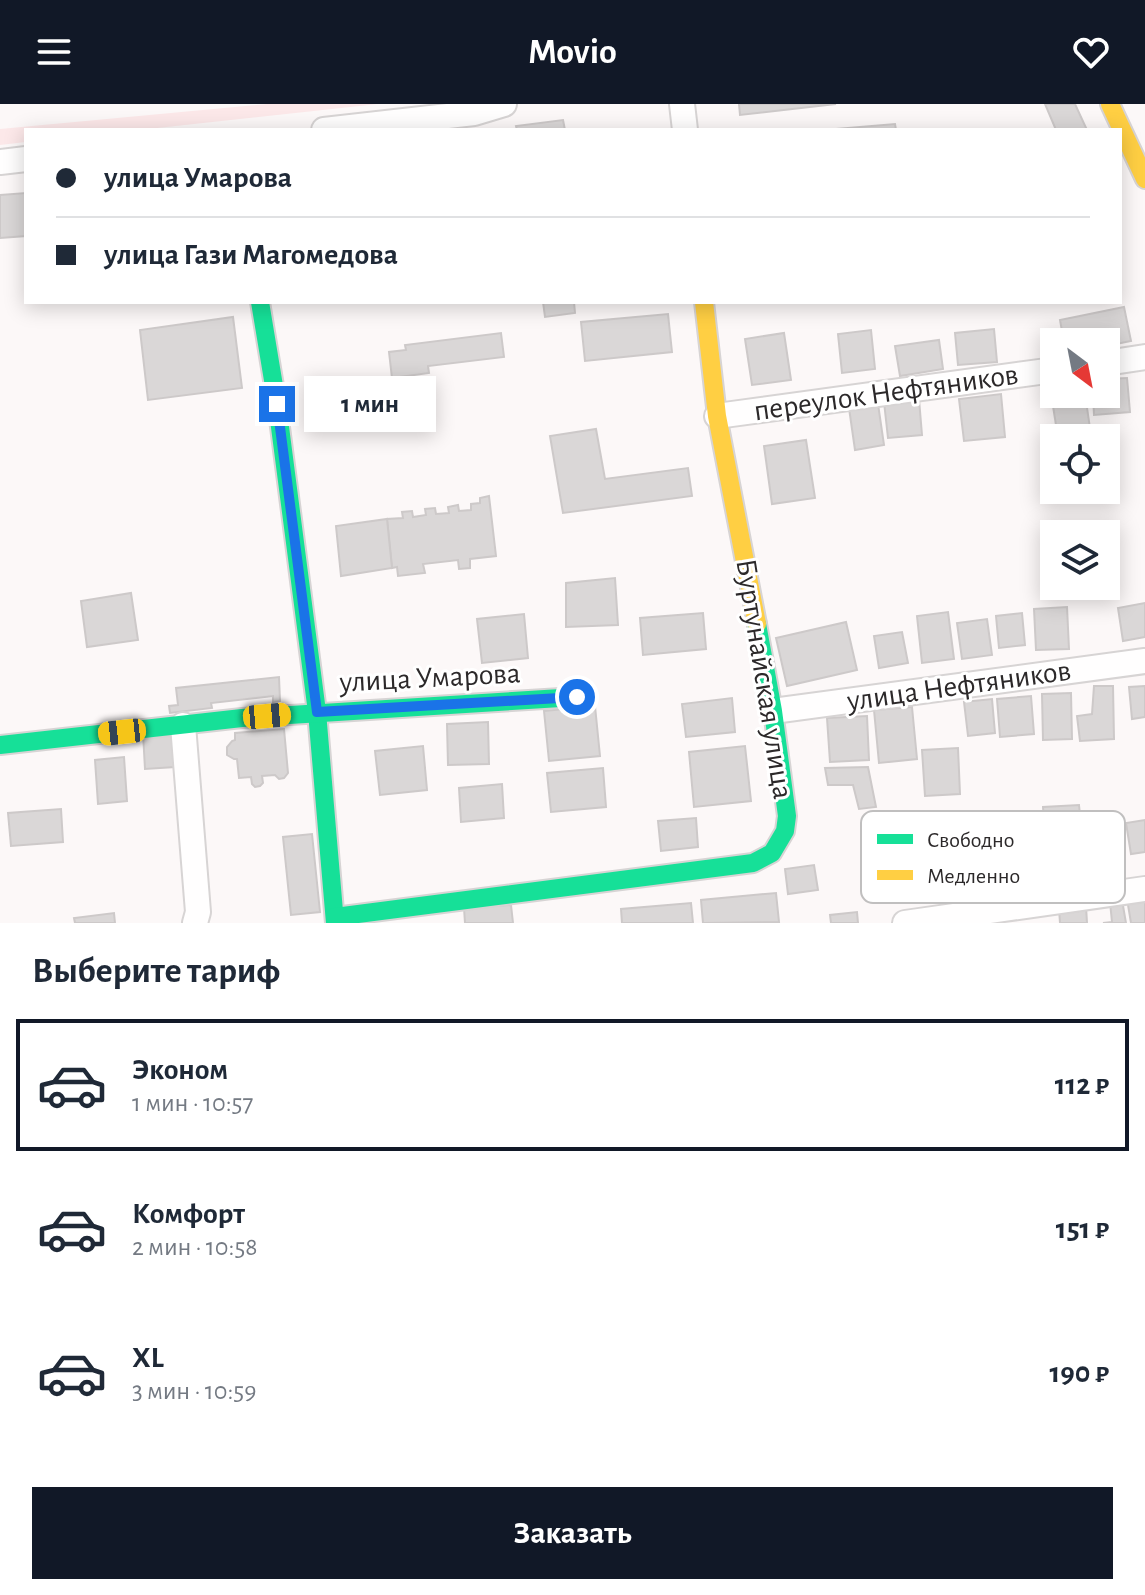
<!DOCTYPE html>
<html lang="ru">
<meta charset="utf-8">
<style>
body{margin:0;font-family:"Alegreya Sans",sans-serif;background:#f6f6f7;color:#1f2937;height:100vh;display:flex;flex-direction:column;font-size:30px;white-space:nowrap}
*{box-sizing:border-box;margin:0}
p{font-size:26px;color:#747a83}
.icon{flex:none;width:44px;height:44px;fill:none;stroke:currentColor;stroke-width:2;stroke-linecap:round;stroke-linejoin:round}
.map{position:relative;height:819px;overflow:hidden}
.side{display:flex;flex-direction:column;background:#fff;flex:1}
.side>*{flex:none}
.top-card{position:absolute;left:24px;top:24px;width:1098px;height:176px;border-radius:0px;box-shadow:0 4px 20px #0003;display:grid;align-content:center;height:176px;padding:0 32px;background:#fff}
.needle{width:52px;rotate:148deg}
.tools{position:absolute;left:1040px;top:224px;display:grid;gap:16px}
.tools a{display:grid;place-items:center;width:80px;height:80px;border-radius:0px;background:#fff;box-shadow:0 4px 20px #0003;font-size:40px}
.end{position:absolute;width:36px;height:36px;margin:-18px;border:10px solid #1a73e8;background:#fff;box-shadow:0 0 0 4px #fff}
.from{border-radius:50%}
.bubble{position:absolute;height:56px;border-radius:0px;background:#fff;box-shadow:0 4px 20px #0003;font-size:26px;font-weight:700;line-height:56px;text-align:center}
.car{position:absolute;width:24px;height:48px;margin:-24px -12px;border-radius:10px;box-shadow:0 0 6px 2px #0007;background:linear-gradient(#f5c518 24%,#345 0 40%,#f5c518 0 76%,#345 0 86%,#f5c518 0)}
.top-card b{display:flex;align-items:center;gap:28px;height:76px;font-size:30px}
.top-card b+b{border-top:2px solid #e0e1e3}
.top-card i{width:20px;height:20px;background:#1f2937}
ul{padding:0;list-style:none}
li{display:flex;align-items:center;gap:24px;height:132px;margin:0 16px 12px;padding:0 16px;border:4px solid transparent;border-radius:0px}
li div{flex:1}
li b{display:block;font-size:30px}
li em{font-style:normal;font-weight:700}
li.active{border-color:#111827}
li>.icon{width:72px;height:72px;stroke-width:1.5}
h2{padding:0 32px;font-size:36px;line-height:96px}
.action{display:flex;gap:16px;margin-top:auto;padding:16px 32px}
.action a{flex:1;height:92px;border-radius:0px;background:#111827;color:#fff;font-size:32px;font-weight:700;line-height:92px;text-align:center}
header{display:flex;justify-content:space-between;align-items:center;height:104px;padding:0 32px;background:#111827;color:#fff;font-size:36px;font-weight:700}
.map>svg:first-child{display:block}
.green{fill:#fce8e9}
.building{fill:#dad7d7;stroke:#cdc9c9;stroke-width:2}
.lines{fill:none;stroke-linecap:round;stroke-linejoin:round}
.street-casing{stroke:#d7d4d4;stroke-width:28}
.fast-casing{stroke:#d7d4d4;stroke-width:22}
.slow-casing{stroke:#d7d4d4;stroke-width:22}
.street{stroke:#fffefe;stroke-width:24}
.fast{stroke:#16e098;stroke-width:18}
.slow{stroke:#ffcf43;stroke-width:18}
.route{stroke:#1a73e8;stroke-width:10}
.labels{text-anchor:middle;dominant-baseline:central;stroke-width:6;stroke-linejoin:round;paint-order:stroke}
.street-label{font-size:30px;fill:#2c292a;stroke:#fff}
.key{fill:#fff;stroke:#c0bfbf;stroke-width:2}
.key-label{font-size:22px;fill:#2c292a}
</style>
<header><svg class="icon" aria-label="menu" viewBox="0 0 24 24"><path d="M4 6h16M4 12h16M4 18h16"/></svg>Movio<svg class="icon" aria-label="heart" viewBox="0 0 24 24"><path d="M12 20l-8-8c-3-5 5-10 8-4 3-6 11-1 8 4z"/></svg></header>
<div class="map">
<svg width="1145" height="819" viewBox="0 0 1145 819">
<rect width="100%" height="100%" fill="#fcf8f8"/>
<!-- green -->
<path class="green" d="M267,0H378L139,26H26V38L0,41V25Z"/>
<!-- building -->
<g class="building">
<path d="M739,0H836L740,11Z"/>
<path d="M1045,0H1075L1087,26H1056Z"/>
<path d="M563,16L565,26H517L516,22Z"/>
<path d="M895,20L896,26H824Z"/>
<path d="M26,89V132L0,134V91Z"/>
<path d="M543,198H574L575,209L545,213Z"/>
<path d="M1124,203L1131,237L1106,242V238H1064L1060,216Z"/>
<path d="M668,210L672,248L585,257L581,218Z"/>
<path d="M233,213L242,284L148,296L140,226Z"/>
<path d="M994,225L997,258L958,261L955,229Z"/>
<path d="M871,226L875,265L842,269L838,230Z"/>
<path d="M501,229L504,253L428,262L429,269L392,274L389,248L406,246L405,241Z"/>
<path d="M784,229L791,276L752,281L745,235Z"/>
<path d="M939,236L943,265L900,272L895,242Z"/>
<path d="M1127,274L1130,308L1094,311L1093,290H1106V275Z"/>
<path d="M1054,282V290H1085L1091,331L1058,334L1050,283Z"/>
<path d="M1001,290L1005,333L964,337L959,295Z"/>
<path d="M919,295L922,331L888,334L884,298Z"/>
<path d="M878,300L884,341L855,346L849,304Z"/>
<path d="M596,325L605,375L688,364L692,392L563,409L550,332Z"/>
<path d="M806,336L815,394L772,400L764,342Z"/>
<path d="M489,392L496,452L470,455V464L459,465L458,456L423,460L425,469L398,472L397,463L392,464L387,415L403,414L402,408L412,407L413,413L426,411L425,405L435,404L436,410L449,409L448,403L458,401L459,407L471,406V400L480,399V394Z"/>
<path d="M387,415L392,464L341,472L336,422Z"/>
<path d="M615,474L618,521L566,523V479Z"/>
<path d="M1065,482H1103V492L1066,494Z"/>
<path d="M131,489L138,536L87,543L81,497Z"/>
<path d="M1145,499V533L1123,537L1118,504Z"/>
<path d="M1067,503L1069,545L1036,546L1034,505Z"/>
<path d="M948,508L954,555L922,559L917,512Z"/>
<path d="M703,509L706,545L643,551L640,514Z"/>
<path d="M1022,509L1025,541L999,544L996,512Z"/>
<path d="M524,510L528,554L482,559L477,515Z"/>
<path d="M987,515L992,551L962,555L957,519Z"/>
<path d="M846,518L857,566L787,582L776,534Z"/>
<path d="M902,528L908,559L879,564L874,532Z"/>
<path d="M279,573L280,597L273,598V592L211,599L212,604L170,609L169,602L178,601L176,584Z"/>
<path d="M1094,582H1113L1114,635L1080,637L1077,612L1092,610Z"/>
<path d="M1145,582V613L1132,615L1129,583Z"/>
<path d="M1071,589L1072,635L1043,636L1042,590Z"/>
<path d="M1031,592L1034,630L1000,633L997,595Z"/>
<path d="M732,594L735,628L686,633L682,600Z"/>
<path d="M992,595L995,629L968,632L964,598Z"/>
<path d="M595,602L600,652L549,657L544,607Z"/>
<path d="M912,603L917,655L879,659L874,606Z"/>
<path d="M867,612L869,656L830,658L827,614Z"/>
<path d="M488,618L489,660L448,661L447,620Z"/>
<path d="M284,625L288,669L284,674L279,675L275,671L262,672L263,679L260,682L255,683L252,680L251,673L239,674L237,655H234L227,651V643L232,637L235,636V629Z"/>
<path d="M172,626L175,663L145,665L143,629Z"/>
<path d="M423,642L427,686L380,691L375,647Z"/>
<path d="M745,642L751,697L694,703L689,648Z"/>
<path d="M958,644L960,690L925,692L922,646Z"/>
<path d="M124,653L127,697L98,700L95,656Z"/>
<path d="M868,663L876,703L859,705L853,681H828L825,664Z"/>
<path d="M603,664L606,703L551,708L547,669Z"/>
<path d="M502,680L504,714L461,718L459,684Z"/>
<path d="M1079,701L1082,731L1045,733L1043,703Z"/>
<path d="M61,705L63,738L11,742L8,709Z"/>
<path d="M696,714L698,743L661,747L658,717Z"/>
<path d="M1145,716V748L1131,750L1126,719Z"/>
<path d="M312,730L320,808L291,811L283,733Z"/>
<path d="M814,761L818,786L788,790L785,765Z"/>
<path d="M776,789L779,818L703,819L701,796Z"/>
<path d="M1145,793V819H1131L1127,795Z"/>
<path d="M1122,796L1126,819H1103L1112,818L1110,798Z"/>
<path d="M691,799L693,819H622L621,805Z"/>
<path d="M511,801L513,819H465L464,804Z"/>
<path d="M1086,802L1087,819H1060L1059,805Z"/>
<path d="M857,808L858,819H831L830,811Z"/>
<path d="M114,809L115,819H75L74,814Z"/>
</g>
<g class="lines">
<defs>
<g id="street">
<path d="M682,0L685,26"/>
<path d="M324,26L474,9L504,0"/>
<path d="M0,58L26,55"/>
<path d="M1106,259L1145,253"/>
<path d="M717,312L1054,266"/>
<path d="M773,607L1145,557"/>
<path d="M183,621L198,808L195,819"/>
<path d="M905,819L1145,785"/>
</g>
<g id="fast">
<path d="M260,198L277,300L317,608L335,819"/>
<path d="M0,641L242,614L577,593"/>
<path d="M335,813L753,759L772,749L785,727L787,712L773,607L757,520"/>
</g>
<g id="slow">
<path d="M1110,0L1145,75"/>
<path d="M704,198L717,312L757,520"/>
</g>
</defs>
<!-- street casing -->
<use href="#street" class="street-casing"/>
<!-- fast casing -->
<use href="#fast" class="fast-casing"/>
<!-- slow casing -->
<use href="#slow" class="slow-casing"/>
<!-- street -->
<use href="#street" class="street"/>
<!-- fast -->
<use href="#fast" class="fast"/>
<!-- slow -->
<use href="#slow" class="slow"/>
</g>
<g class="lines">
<!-- route -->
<path class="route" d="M277,300L317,608L577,593"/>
</g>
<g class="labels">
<!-- street labels -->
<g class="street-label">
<text transform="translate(886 289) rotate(-8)">переулок Нефтяников</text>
<text transform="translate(430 574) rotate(-3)">улица Умарова</text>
<text transform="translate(764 575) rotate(81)">Буртунайская улица</text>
<text transform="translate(959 582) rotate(-8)">улица Нефтяников</text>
</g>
</g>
<!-- legend -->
<rect x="861" y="707" width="264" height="92" rx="12" class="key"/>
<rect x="877" y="730" width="36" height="10" fill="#16e098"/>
<rect x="877" y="766" width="36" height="10" fill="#ffcf43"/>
<g class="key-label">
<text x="927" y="743">Свободно</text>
<text x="927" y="779">Медленно</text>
</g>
</svg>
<div class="tools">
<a><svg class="needle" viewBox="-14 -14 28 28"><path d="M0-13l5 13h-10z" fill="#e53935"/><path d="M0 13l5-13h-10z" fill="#747a83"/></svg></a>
<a><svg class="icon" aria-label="locate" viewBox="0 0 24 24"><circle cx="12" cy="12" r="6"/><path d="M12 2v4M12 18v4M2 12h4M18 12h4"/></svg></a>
<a><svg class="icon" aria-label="layers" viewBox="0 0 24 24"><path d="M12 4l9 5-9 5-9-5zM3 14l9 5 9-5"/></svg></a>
</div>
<i class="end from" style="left:577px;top:593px"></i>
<i class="end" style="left:277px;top:300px"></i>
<div class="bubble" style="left:304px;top:272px;width:132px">1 мин</div>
<i class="car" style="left:267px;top:612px;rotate:85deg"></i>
<i class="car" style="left:122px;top:628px;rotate:264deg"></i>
<div class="top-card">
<b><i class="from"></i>улица Умарова</b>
<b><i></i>улица Гази Магомедова</b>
</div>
</div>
<section class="side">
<h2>Выберите тариф</h2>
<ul>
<li class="active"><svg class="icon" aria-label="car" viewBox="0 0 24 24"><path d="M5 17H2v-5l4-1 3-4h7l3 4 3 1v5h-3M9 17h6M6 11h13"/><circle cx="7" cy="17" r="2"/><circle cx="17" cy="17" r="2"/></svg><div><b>Эконом</b><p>1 мин · 10:57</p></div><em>112 ₽</em></li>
<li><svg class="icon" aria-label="car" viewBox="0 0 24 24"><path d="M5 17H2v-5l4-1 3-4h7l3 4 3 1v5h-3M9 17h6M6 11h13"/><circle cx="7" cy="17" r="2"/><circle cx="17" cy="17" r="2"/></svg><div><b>Комфорт</b><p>2 мин · 10:58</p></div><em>151 ₽</em></li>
<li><svg class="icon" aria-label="car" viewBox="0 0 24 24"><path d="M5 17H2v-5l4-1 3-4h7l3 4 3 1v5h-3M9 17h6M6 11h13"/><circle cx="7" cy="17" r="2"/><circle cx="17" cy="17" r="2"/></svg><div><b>XL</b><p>3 мин · 10:59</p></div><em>190 ₽</em></li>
</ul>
<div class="action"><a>Заказать</a></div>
</section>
